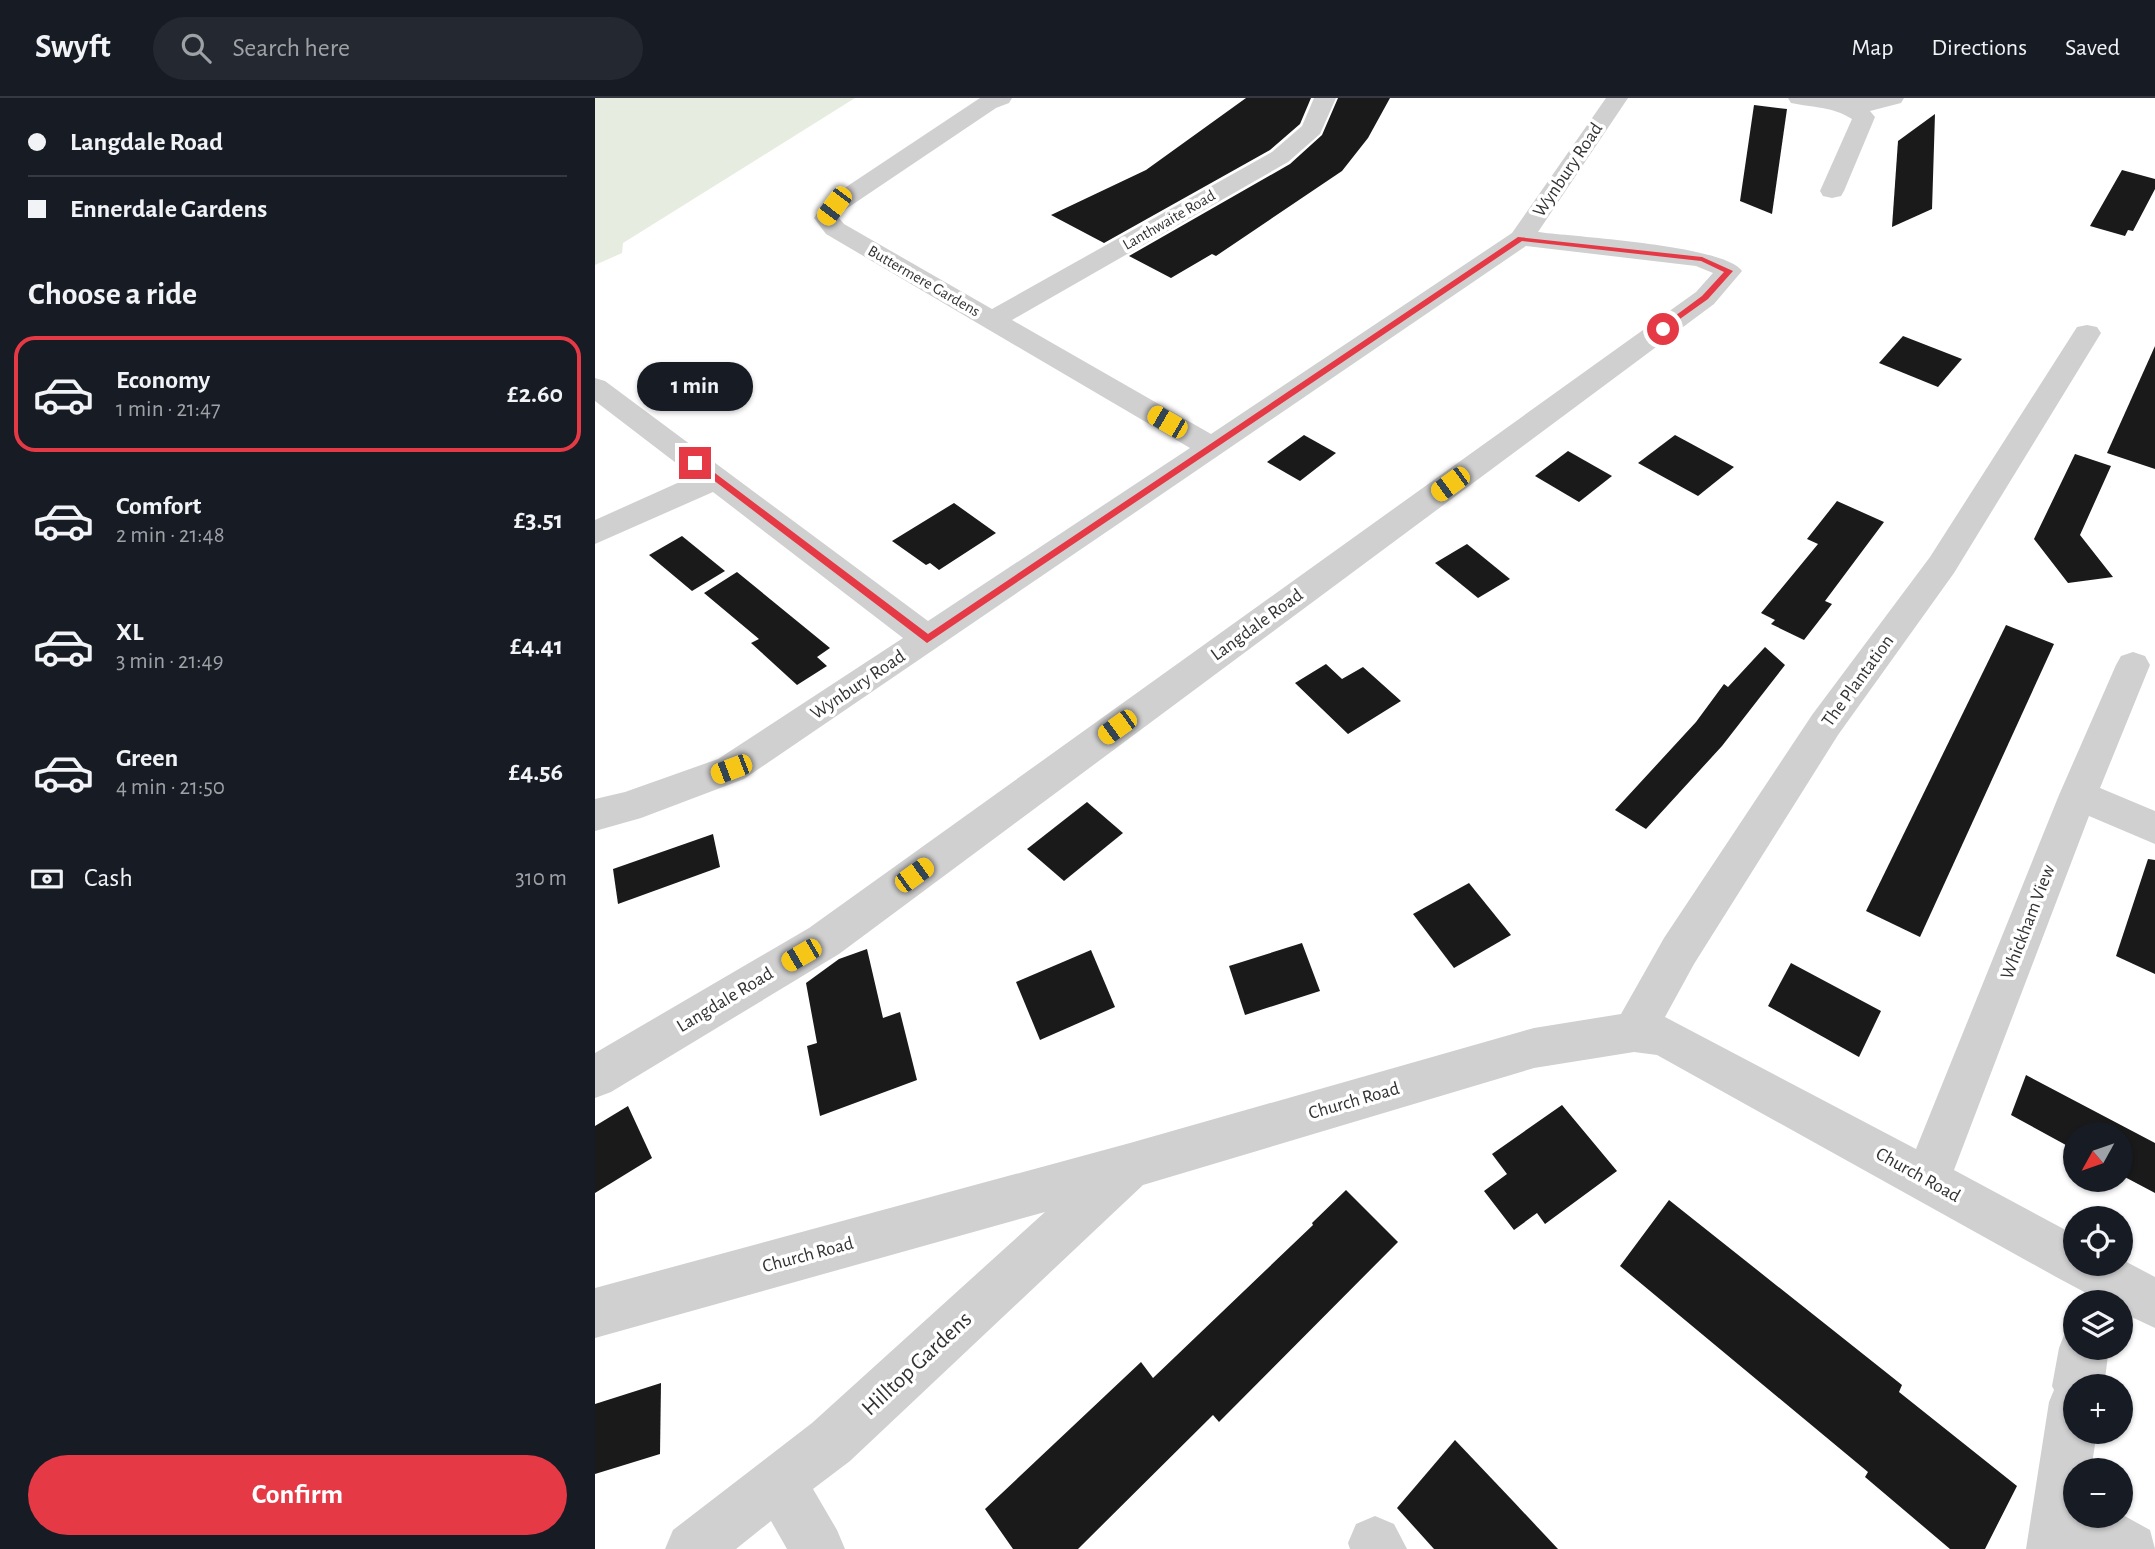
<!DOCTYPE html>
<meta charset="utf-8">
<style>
body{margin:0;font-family:"Alegreya Sans",sans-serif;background:#242831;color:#f1f3f6;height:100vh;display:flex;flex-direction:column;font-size:26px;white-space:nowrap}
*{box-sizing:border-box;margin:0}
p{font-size:23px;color:#9ea1a6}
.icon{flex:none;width:38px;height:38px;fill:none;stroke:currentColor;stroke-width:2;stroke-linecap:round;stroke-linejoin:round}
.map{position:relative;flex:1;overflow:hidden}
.panel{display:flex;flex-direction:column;background:#171b24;width:595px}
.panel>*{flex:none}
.banner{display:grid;align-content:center;height:154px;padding:0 28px;background:#171b24}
.needle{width:46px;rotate:230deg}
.controls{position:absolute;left:1468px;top:1024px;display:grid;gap:14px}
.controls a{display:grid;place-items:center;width:70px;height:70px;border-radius:50%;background:#171b24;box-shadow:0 2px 5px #0004;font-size:35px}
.end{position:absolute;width:32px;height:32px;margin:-16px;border:9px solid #e63946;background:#fff;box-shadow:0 0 0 4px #fff}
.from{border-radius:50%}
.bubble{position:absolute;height:49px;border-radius:24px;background:#171b24;box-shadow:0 2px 5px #0004;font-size:23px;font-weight:700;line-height:49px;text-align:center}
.car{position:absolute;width:21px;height:42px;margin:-21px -10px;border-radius:9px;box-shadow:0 0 5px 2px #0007;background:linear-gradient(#f5c518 24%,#345 0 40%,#f5c518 0 76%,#345 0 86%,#f5c518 0)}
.banner b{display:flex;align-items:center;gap:24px;height:66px;font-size:26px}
.banner b+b{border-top:2px solid #363941}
.banner i{width:18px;height:18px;background:#f1f3f6}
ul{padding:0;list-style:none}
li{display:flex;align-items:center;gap:21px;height:116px;margin:0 14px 10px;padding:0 14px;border:4px solid transparent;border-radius:21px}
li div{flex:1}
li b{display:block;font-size:26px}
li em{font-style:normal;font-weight:700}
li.on{border-color:#e63946}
li>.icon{width:63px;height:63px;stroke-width:1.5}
h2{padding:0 28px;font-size:32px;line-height:84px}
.pay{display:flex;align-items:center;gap:18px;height:77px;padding:0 28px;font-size:26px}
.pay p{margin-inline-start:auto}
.button{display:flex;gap:14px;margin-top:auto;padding:14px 28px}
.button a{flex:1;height:80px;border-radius:42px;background:#e63946;color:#fff;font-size:28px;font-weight:700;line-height:80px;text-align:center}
header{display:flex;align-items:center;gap:42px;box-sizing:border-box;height:98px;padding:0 35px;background:#171b24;border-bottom:2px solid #363941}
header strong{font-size:33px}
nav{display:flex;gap:38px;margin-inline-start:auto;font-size:24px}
.search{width:490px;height:63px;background:#242831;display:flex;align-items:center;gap:18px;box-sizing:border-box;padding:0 24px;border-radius:38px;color:#9ea1a6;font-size:26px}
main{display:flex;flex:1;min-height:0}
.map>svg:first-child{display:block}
.green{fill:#e6ecdf}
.building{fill:#1a1a1a}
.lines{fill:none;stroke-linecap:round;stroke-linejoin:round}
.street{fill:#d0d0d0;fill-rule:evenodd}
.route{fill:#e63946}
.labels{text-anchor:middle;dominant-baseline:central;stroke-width:7;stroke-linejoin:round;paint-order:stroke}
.far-street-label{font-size:16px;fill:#333;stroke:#fff}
.street-label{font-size:19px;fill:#333;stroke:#fff}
.near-street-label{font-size:23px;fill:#333;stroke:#fff}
</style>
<header>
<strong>Swyft</strong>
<div class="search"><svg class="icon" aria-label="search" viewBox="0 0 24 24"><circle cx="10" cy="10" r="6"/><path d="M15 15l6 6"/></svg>Search here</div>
<nav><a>Map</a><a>Directions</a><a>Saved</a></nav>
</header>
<main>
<section class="panel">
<div class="banner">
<b><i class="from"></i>Langdale Road</b>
<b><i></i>Ennerdale Gardens</b>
</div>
<h2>Choose a ride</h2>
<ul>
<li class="on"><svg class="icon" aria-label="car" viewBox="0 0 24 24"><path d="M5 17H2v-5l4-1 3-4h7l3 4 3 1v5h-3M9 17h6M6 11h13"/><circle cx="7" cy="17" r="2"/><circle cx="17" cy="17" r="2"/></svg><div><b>Economy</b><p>1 min · 21:47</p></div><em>£2.60</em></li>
<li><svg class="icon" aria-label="car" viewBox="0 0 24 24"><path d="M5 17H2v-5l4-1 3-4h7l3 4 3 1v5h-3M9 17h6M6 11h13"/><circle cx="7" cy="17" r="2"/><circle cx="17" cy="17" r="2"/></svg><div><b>Comfort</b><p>2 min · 21:48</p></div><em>£3.51</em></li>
<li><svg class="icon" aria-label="car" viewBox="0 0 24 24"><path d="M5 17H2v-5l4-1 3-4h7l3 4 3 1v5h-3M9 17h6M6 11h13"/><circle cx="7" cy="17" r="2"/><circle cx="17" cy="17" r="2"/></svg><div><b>XL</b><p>3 min · 21:49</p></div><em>£4.41</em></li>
<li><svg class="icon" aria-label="car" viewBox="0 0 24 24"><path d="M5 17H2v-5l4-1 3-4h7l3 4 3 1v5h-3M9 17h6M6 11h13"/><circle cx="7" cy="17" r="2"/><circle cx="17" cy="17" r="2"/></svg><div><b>Green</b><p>4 min · 21:50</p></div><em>£4.56</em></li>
</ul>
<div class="pay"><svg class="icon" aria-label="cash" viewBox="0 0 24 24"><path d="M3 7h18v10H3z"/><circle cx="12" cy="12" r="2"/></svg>Cash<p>310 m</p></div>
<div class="button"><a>Confirm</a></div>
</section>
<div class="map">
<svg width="1560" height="1451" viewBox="0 0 1560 1451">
<rect width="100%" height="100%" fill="#fff"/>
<!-- green -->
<path class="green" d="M0,0H260L28,145L27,155L0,167Z"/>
<!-- building -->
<g class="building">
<path d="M651,0H716L705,26L675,52L509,145L456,117L551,72Z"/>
<path d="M743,0H795L773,40L747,73L621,158L617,156L576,180L534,158L695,66L727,37Z"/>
<path d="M1159,7L1192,11L1177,116L1145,103Z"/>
<path d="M1340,16L1337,111L1297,129L1303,43Z"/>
<path d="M1527,72L1560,81V91L1538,133L1533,132L1530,138L1495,128Z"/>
<path d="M1308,238L1367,261L1343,289L1284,265Z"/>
<path d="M1560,248V371L1512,355Z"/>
<path d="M709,337L741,355L705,383L672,364Z"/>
<path d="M1080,337L1093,344L1139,369L1103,398L1043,365Z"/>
<path d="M973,353L1017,378L984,404L940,378Z"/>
<path d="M1480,356L1516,368L1485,437L1518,479L1473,485L1439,441Z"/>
<path d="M1242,403L1289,424L1230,503L1237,506L1209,542L1176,526L1180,522L1166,515L1223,446L1212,441Z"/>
<path d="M359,405L401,435L344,472L335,465L331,467L297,443Z"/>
<path d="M87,438L130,473L97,493L54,457Z"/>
<path d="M872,446L915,481L883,500L840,465Z"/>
<path d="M142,474L235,550L222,559L232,568L202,587L156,545L164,541L109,495Z"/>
<path d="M1411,527L1459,546L1325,839L1271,813Z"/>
<path d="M1170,549L1190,567L1127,648L1051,731L1020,712L1101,624L1129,586L1133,589Z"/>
<path d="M731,566L747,581L768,569L806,603L753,636L700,585Z"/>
<path d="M492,704L528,735L469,783L432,751Z"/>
<path d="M118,736L125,769L23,806L18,771Z"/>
<path d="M1553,761L1560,762V876L1521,858Z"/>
<path d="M874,785L916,837L859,870L818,816Z"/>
<path d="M707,845L725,893L650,917L634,868Z"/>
<path d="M272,851L288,920L305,914L322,982L225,1018L212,948L222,945L211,885L244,861Z"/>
<path d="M496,852L520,909L445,942L421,884Z"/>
<path d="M1196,865L1286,913L1264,959L1173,908Z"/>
<path d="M1431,977L1560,1045V1095L1526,1077V1036H1480V1052L1416,1017Z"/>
<path d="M967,1007L1022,1073L950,1126L942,1115L919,1132L889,1093L912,1076L897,1056Z"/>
<path d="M33,1008L57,1060L0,1095V1028Z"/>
<path d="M751,1092L803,1144L624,1324L618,1317L483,1451H418L390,1411L546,1264L558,1280L718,1127L717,1125Z"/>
<path d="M1074,1102L1307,1287L1304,1294L1422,1388L1390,1451H1355L1270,1379L1273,1374L1025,1168Z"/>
<path d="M66,1285L65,1356L0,1376V1306Z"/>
<path d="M860,1342L917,1402L963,1451H839L802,1410Z"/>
</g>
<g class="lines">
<!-- street -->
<g class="street">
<path d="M385,0H417L414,5L401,10L248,113L244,120L249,126L397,211L677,54L707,28L719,0H741L725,36L693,64L417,222L616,336L917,135L1011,0H1033L943,134C980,139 1129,147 1147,173L1119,206L244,856L16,994L0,1000V955L214,830L1101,194L1118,175L1101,168L931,148L149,681L46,720L0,733V701L30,694L123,661L308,540L118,394L0,446V422L98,378L0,303V280L10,283L333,523L595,350L231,136L219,120L230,103Z"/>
<path d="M1193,0H1309L1306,5L1275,13L1280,19L1249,93L1246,98L1237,100L1228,98L1225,93L1257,21C1236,8 1219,10 1196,5Z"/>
<path d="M1492,227L1502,229L1506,235L1359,475L1243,637L1099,866L1070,919L1321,1051L1464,697L1521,567L1526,558L1538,554L1550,558L1555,567L1505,690L1560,713V746L1494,718L1359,1072L1480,1137V1166H1526V1161L1560,1179V1230L1526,1214V1204H1508L1463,1180L1062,957L1039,954L939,970L548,1087L255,1363L218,1391L242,1432L250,1451H192L176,1423L141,1451H70L78,1432L217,1325L450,1114L0,1240V1190L535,1045L939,930L1026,916L1069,840L1217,617L1335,459L1482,229Z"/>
<path d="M1480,1228V1250H1514L1509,1288H1480V1334H1502L1496,1372H1480V1418L1526,1416L1555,1432L1560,1451H1431L1454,1304L1459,1292L1457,1288L1464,1250L1471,1232Z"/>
<path d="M780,1418L799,1426L812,1451H755L753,1445L761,1426Z"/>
</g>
</g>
<!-- route -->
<path class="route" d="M923,139L1107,159L1138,173L1113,201L1068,233L1065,229L1107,198L1129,174L1106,163L927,143L332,545L96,365L104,363L333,536Z"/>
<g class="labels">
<!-- far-street labels -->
<g class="far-street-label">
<text transform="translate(574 122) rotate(-30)">Lanthwaite Road</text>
<text transform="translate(329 183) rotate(30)">Buttermere Gardens</text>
</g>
<!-- street labels -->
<g class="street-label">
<text transform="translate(973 72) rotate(-56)">Wynbury Road</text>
<text transform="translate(662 527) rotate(-36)">Langdale Road</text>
<text transform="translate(1263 583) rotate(-54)">The Plantation</text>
<text transform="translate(263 587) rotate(-34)">Wynbury Road</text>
<text transform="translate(1433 824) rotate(-69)">Whickham View</text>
<text transform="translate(130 902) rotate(-31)">Langdale Road</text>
<text transform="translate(759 1003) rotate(-16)">Church Road</text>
<text transform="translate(1323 1077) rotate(29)">Church Road</text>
<text transform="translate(213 1157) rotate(-15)">Church Road</text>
</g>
<!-- near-street labels -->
<g class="near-street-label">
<text transform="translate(322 1266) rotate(-43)">Hilltop Gardens</text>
</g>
</g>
</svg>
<div class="controls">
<a><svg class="needle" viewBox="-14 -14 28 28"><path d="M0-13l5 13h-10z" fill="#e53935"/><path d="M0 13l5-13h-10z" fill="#9ea1a6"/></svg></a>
<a><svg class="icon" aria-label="locate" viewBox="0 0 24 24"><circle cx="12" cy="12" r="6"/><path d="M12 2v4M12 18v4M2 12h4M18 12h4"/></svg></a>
<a><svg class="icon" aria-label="layers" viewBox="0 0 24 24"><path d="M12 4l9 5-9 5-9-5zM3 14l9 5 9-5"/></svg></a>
<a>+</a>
<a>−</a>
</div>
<i class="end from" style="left:1068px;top:231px"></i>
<i class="end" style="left:100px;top:365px"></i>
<div class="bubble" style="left:42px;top:264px;width:116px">1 min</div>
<i class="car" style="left:239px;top:108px;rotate:217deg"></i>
<i class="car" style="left:572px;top:324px;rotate:300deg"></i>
<i class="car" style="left:855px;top:386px;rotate:234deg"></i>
<i class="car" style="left:522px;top:629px;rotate:234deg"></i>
<i class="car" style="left:136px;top:671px;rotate:249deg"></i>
<i class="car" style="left:319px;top:777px;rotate:54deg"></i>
<i class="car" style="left:206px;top:857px;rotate:240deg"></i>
</div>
</main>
